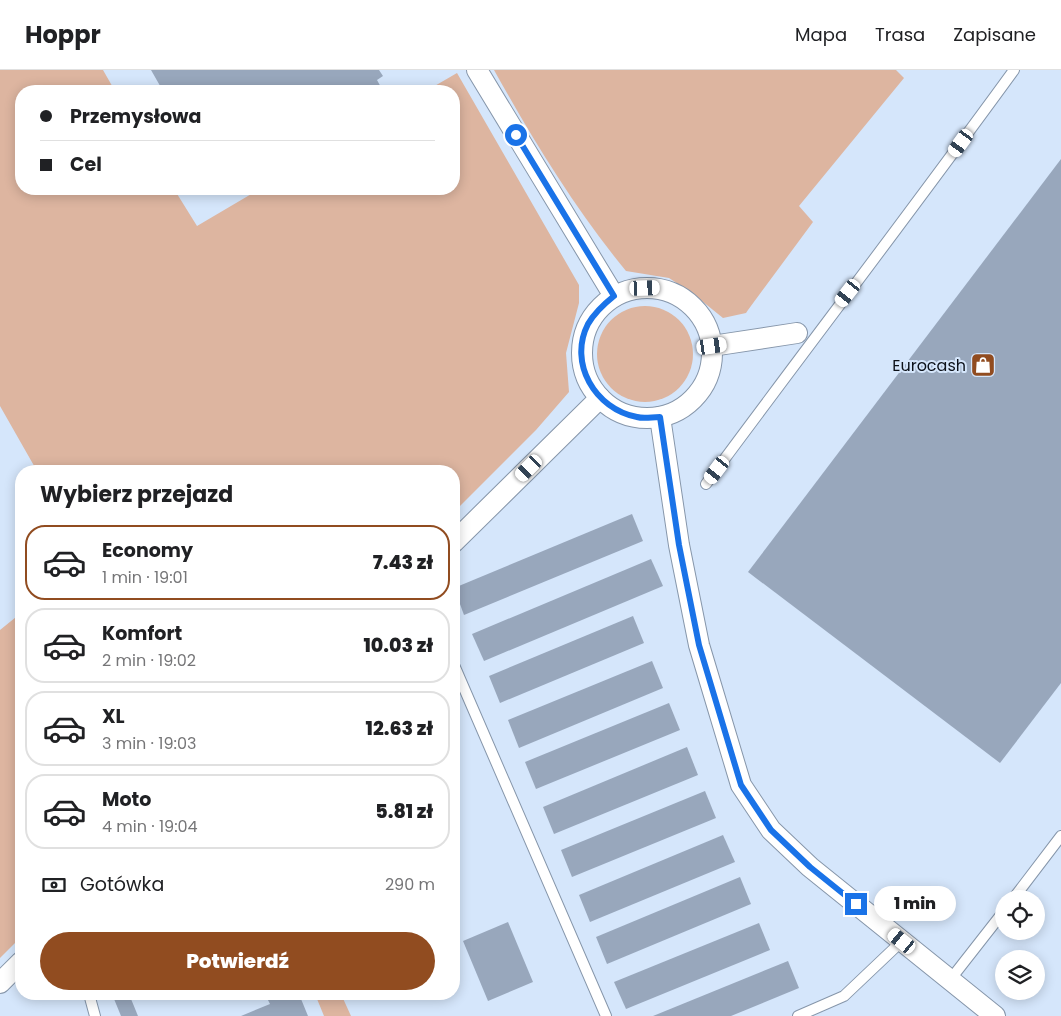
<!DOCTYPE html>
<html lang="pl">
<meta charset="utf-8">
<style>
body{margin:0;font-family:Poppins,sans-serif;background:#f2f2f2;color:#202124;height:100vh;display:flex;flex-direction:column;font-size:19px;white-space:nowrap}
*{box-sizing:border-box;margin:0}
p{font-size:16px;color:#757577}
.icon{flex:none;width:28px;height:28px;fill:none;stroke:currentColor;stroke-width:2;stroke-linecap:round;stroke-linejoin:round}
.map{position:relative;flex:1;overflow:hidden}
.drawer{position:absolute;left:15px;top:395px;width:445px;height:535px;display:flex;flex-direction:column;background:#fff;border-radius:20px;box-shadow:0 2px 12px #0003}
.drawer>*{flex:none}
.banner{position:absolute;left:15px;top:15px;width:445px;height:110px;border-radius:20px;box-shadow:0 2px 12px #0003;display:grid;align-content:center;height:110px;padding:0 25px;background:#fff}
.buttons{position:absolute;left:995px;top:820px;display:grid;gap:10px}
.buttons a{display:grid;place-items:center;width:50px;height:50px;border-radius:50%;background:#fff;box-shadow:0 2px 12px #0003;font-size:25px}
.end{position:absolute;width:22px;height:22px;margin:-11px;border:6px solid #1a73e8;background:#fff;box-shadow:0 0 0 2px #fff}
.from{border-radius:50%}
.bubble{position:absolute;height:35px;border-radius:18px;background:#fff;box-shadow:0 2px 12px #0003;font-size:16px;font-weight:800;line-height:35px;text-align:center}
.car{position:absolute;width:15px;height:30px;margin:-15px -8px;border-radius:6px;box-shadow:0 0 4px 1px #0007;background:linear-gradient(#fff 24%,#345 0 40%,#fff 0 76%,#345 0 86%,#fff 0)}
.banner b{display:flex;align-items:center;gap:18px;height:48px;font-size:19px}
.banner b+b{border-top:1px solid #e0e0e0}
.banner i{width:12px;height:12px;background:#202124}
ul{padding:0;list-style:none}
li{display:flex;align-items:center;gap:15px;height:75px;margin:0 10px 8px;padding:0 15px;border:2px solid #e0e0e0;border-radius:20px}
li div{flex:1}
li b{display:block;font-size:19px}
li em{font-style:normal;font-weight:800}
li.on{border-color:#914c20}
li>.icon{width:45px;height:45px;stroke-width:1.5}
h2{padding:0 25px;font-size:22px;line-height:60px}
.pay{display:flex;align-items:center;gap:12px;height:55px;padding:0 25px;font-size:19px}
.pay p{margin-inline-start:auto}
.action{display:flex;gap:10px;margin-top:auto;padding:10px 25px}
.action a{flex:1;height:58px;border-radius:30px;background:#914c20;color:#fff;font-size:20px;font-weight:800;line-height:58px;text-align:center}
header{display:flex;align-items:center;gap:30px;box-sizing:border-box;height:70px;padding:0 25px;background:#fff;border-bottom:1px solid #e0e0e0}
header strong{font-size:24px}
nav{display:flex;gap:28px;margin-inline-start:auto;font-size:18px}
.map>svg:first-child{display:block}
.green{fill:#ddb5a0}
.building{fill:#98a7bc}
.lines{fill:none;stroke-linecap:round;stroke-linejoin:round}
.lane-casing{stroke:#8696aa;stroke-width:12}
.street-casing{stroke:#8696aa;stroke-width:22}
.lane{stroke:#fff;stroke-width:10}
.street{stroke:#fff;stroke-width:20}
.route{stroke:#1a73e8;stroke-width:6}
.labels{text-anchor:middle;dominant-baseline:central;stroke-width:4;stroke-linejoin:round;paint-order:stroke}
.poi-label{font-size:16px;fill:#0c1119;stroke:#d5e6fb;text-anchor:end}
</style>
<header>
<strong>Hoppr</strong>
<nav><a>Mapa</a><a>Trasa</a><a>Zapisane</a></nav>
</header>
<div class="map">
<svg width="1061" height="946" viewBox="0 0 1061 946">
<rect width="100%" height="100%" fill="#d5e6fb"/>
<!-- green -->
<g class="green">
<path d="M0,0H103L115,21H21V119H174L197,156L260,119H454V21H426L457,3L579,215V233L566,283L569,322L536,360L454,442V401H37L0,336Z"/>
<path d="M494,0H896L904,8L799,136L813,152L748,240L746,243L723,248L692,223L669,208L626,201C575,139 533,70 494,0Z"/>
<circle cx="645" cy="284" r="48"/>
<path d="M21,543V867L0,888V560Z"/>
<path d="M315,924H341L351,946H324Z"/>
</g>
<!-- building -->
<g class="building">
<path d="M151,0H379L383,6L377,10L383,21H163Z"/>
<path d="M1061,89V613L1000,693L748,502Z"/>
<path d="M632,444L643,471L464,545L454,518Z"/>
<path d="M651,489L663,516L484,591L472,564Z"/>
<path d="M633,546L644,573L500,633L489,606Z"/>
<path d="M652,591L663,618L519,678L508,650Z"/>
<path d="M669,633L680,660L536,719L525,692Z"/>
<path d="M687,677L698,705L554,764L543,737Z"/>
<path d="M705,721L716,748L572,807L561,780Z"/>
<path d="M723,765L735,792L590,852L579,825Z"/>
<path d="M740,807L751,834L607,894L596,867Z"/>
<path d="M508,852L533,912L488,931L463,871Z"/>
<path d="M759,853L770,880L626,939L614,912Z"/>
<path d="M788,891L799,918L731,946H653Z"/>
<path d="M112,924H129L138,946H121Z"/>
<path d="M265,924H299L308,946H241L270,934Z"/>
</g>
<g class="lines">
<defs>
<g id="lane">
<path d="M706,414C808,276 913,139 1014,0"/>
<path d="M454,595L606,946"/>
<path d="M1013,829L1061,766"/>
<path d="M950,910L1004,841"/>
<path d="M89,924L95,946"/>
<path d="M798,946L844,926L902,871"/>
</g>
<g id="street">
<path d="M477,0L614,226"/>
<circle cx="647" cy="283" r="65"/>
<path d="M712,276L797,263"/>
<path d="M660,347L679,475L699,575L741,715L771,760L810,797L995,946"/>
<path d="M454,472L600,328"/>
<path d="M0,913L21,892"/>
</g>
</defs>
<!-- lane casing -->
<use href="#lane" class="lane-casing"/>
<!-- street casing -->
<use href="#street" class="street-casing"/>
<!-- lane -->
<use href="#lane" class="lane"/>
<!-- street -->
<use href="#street" class="street"/>
</g>
<g class="lines">
<!-- route -->
<path class="route" d="M516,65L614,226C604,234 595,242 588,254C568,293 595,339 637,347C644,349 652,347 660,347L679,475L699,575L741,715L771,760L810,797L856,834"/>
</g>
<!-- icons -->
<defs>
<symbol id="shop-square" viewBox="-11 -11 22 22"><rect x="-9" y="-9" width="18" height="18" rx="4" fill="#914c20" stroke="#d5e6fb"/><path d="M-5-2.5h2.3a2.7 3.5 0 0 1 5.4 0H5L5.5 6h-11ZM-1.5-2.5h3a1.5 2.3 0 0 0-3 0Z" fill="#fff"/></symbol>
</defs>
<g fill-rule="evenodd">
<use href="#shop-square" x="969" y="281" width="28" height="28"/>
</g>
<g class="labels">
<!-- poi labels -->
<g class="poi-label">
<text x="966" y="295">Eurocash</text>
</g>
</g>
</svg>
<div class="buttons">
<a><svg class="icon" aria-label="locate" viewBox="0 0 24 24"><circle cx="12" cy="12" r="6"/><path d="M12 2v4M12 18v4M2 12h4M18 12h4"/></svg></a>
<a><svg class="icon" aria-label="layers" viewBox="0 0 24 24"><path d="M12 4l9 5-9 5-9-5zM3 14l9 5 9-5"/></svg></a>
</div>
<i class="end from" style="left:516px;top:65px"></i>
<i class="end" style="left:856px;top:834px"></i>
<div class="bubble" style="left:874px;top:816px;width:82px">1 min</div>
<i class="car" style="left:961px;top:73px;rotate:216deg"></i>
<i class="car" style="left:645px;top:218px;rotate:88deg"></i>
<i class="car" style="left:848px;top:223px;rotate:218deg"></i>
<i class="car" style="left:712px;top:276px;rotate:82deg"></i>
<i class="car" style="left:529px;top:398px;rotate:225deg"></i>
<i class="car" style="left:717px;top:400px;rotate:217deg"></i>
<i class="car" style="left:902px;top:871px;rotate:309deg"></i>
<div class="banner">
<b><i class="from"></i>Przemysłowa</b>
<b><i></i>Cel</b>
</div>
<section class="drawer">
<h2>Wybierz przejazd</h2>
<ul>
<li class="on"><svg class="icon" aria-label="car" viewBox="0 0 24 24"><path d="M5 17H2v-5l4-1 3-4h7l3 4 3 1v5h-3M9 17h6M6 11h13"/><circle cx="7" cy="17" r="2"/><circle cx="17" cy="17" r="2"/></svg><div><b>Economy</b><p>1 min · 19:01</p></div><em>7.43 zł</em></li>
<li><svg class="icon" aria-label="car" viewBox="0 0 24 24"><path d="M5 17H2v-5l4-1 3-4h7l3 4 3 1v5h-3M9 17h6M6 11h13"/><circle cx="7" cy="17" r="2"/><circle cx="17" cy="17" r="2"/></svg><div><b>Komfort</b><p>2 min · 19:02</p></div><em>10.03 zł</em></li>
<li><svg class="icon" aria-label="car" viewBox="0 0 24 24"><path d="M5 17H2v-5l4-1 3-4h7l3 4 3 1v5h-3M9 17h6M6 11h13"/><circle cx="7" cy="17" r="2"/><circle cx="17" cy="17" r="2"/></svg><div><b>XL</b><p>3 min · 19:03</p></div><em>12.63 zł</em></li>
<li><svg class="icon" aria-label="car" viewBox="0 0 24 24"><path d="M5 17H2v-5l4-1 3-4h7l3 4 3 1v5h-3M9 17h6M6 11h13"/><circle cx="7" cy="17" r="2"/><circle cx="17" cy="17" r="2"/></svg><div><b>Moto</b><p>4 min · 19:04</p></div><em>5.81 zł</em></li>
</ul>
<div class="pay"><svg class="icon" aria-label="cash" viewBox="0 0 24 24"><path d="M3 7h18v10H3z"/><circle cx="12" cy="12" r="2"/></svg>Gotówka<p>290 m</p></div>
<div class="action"><a>Potwierdź</a></div>
</section>
</div>
